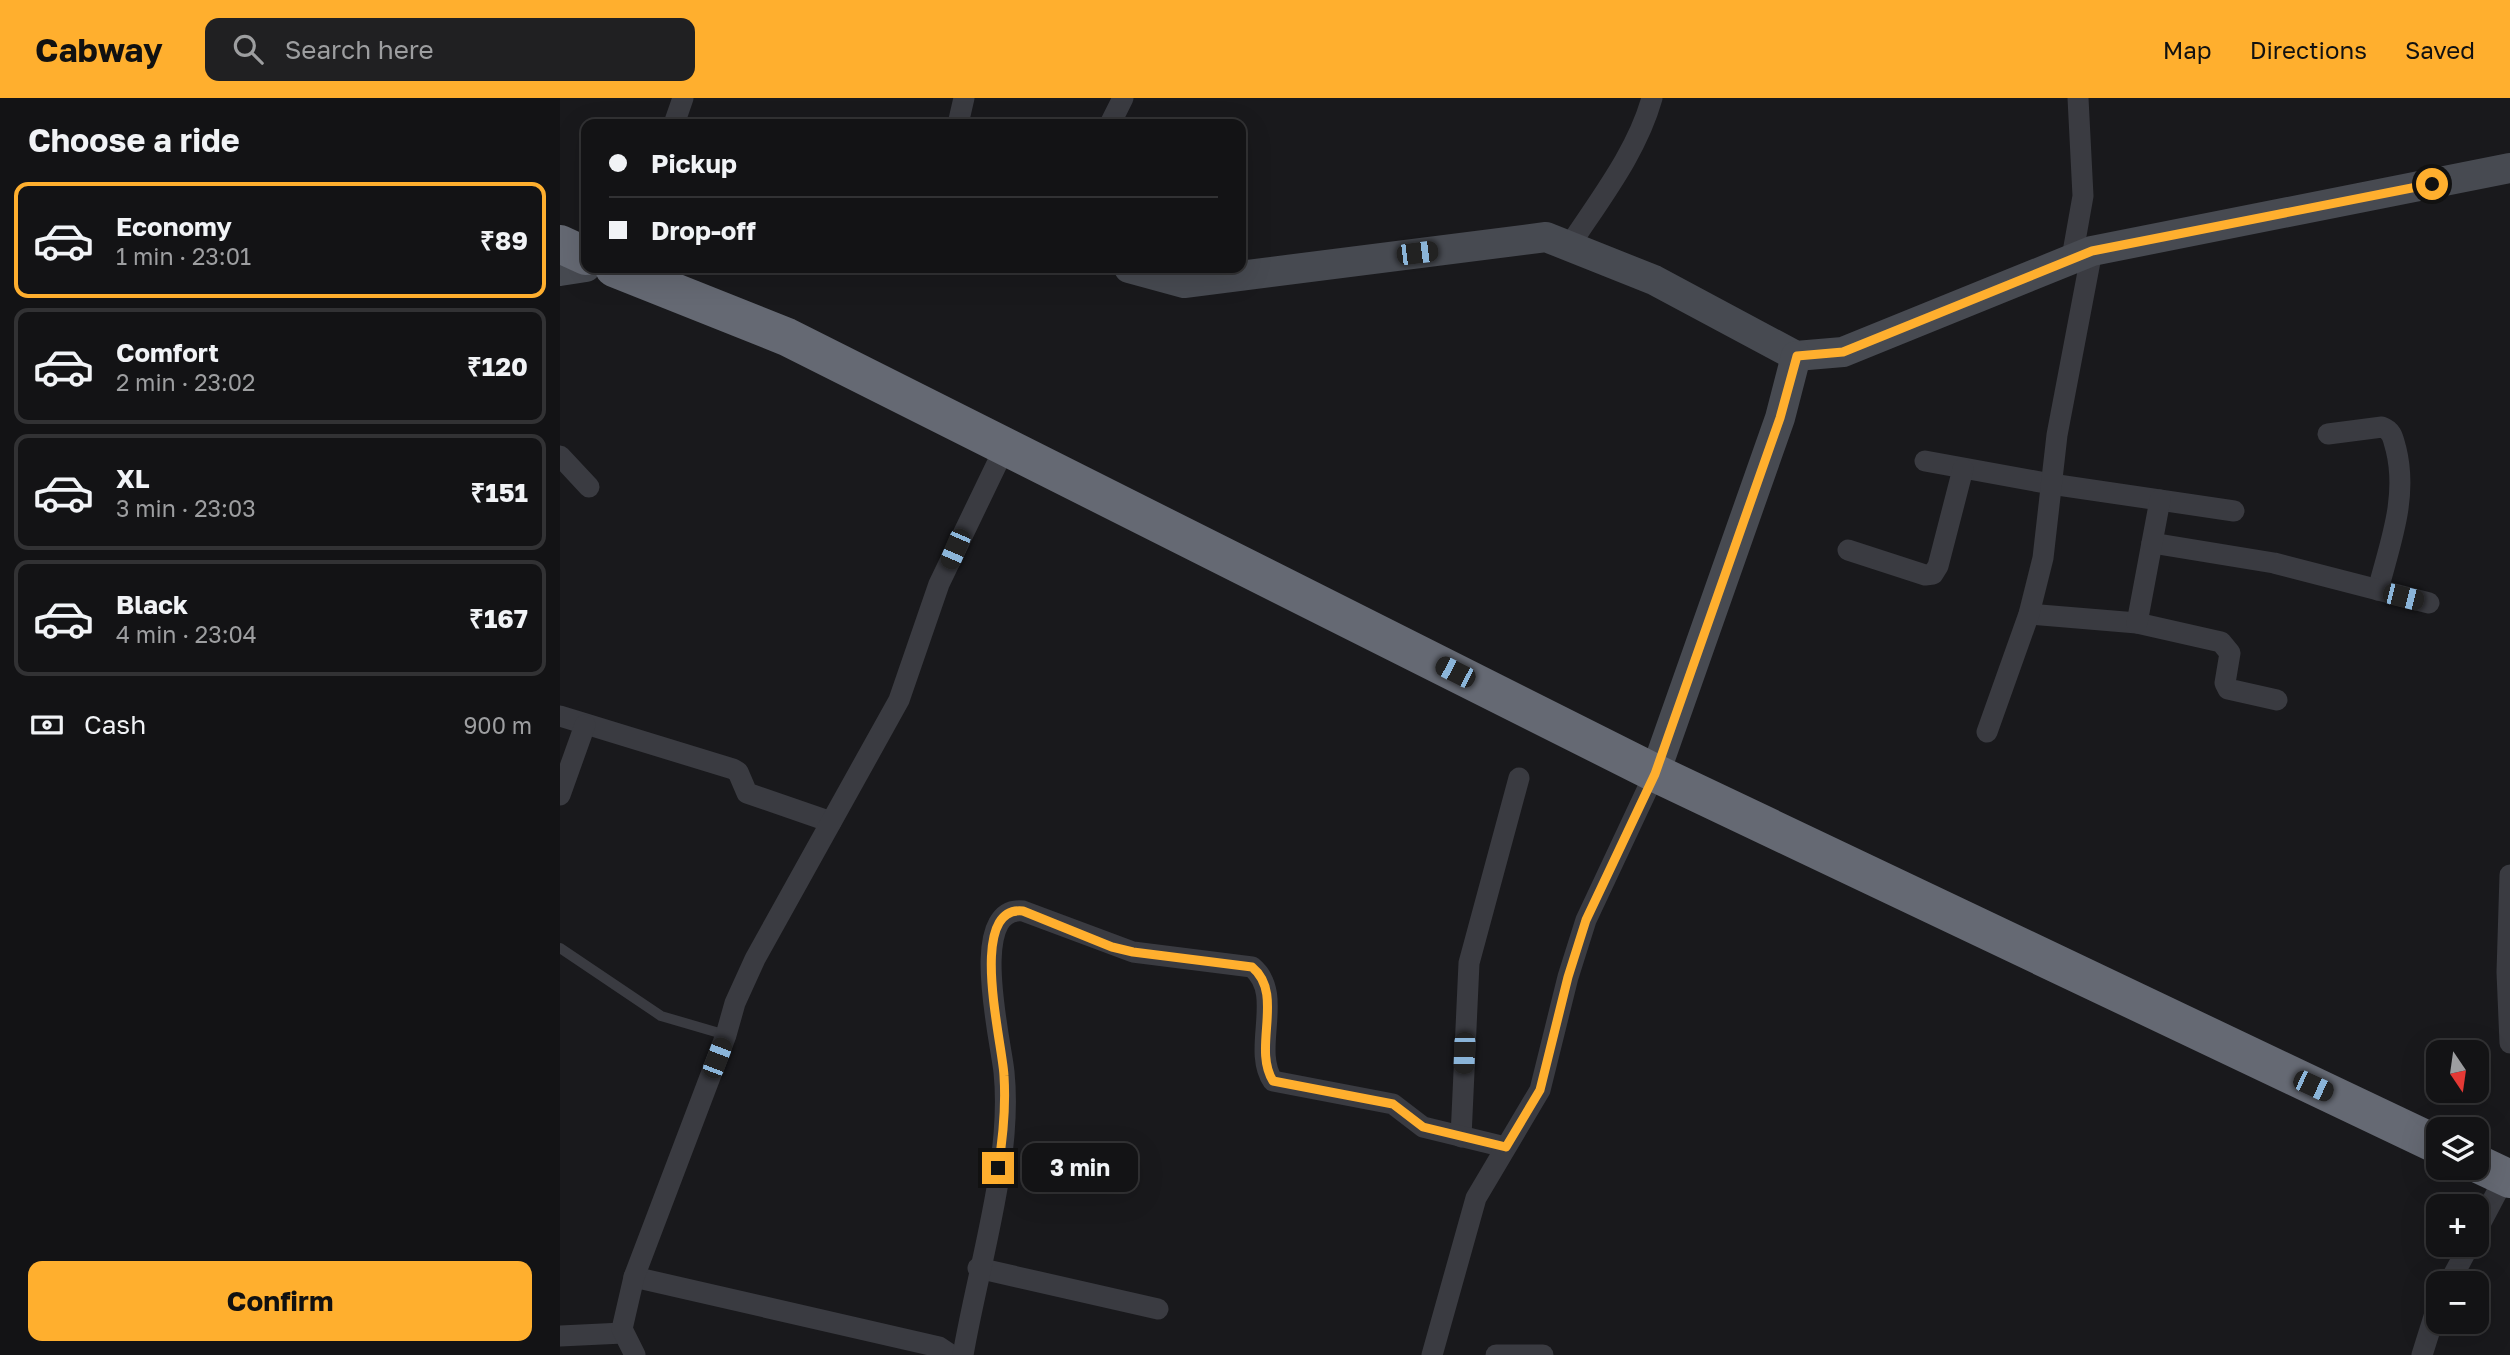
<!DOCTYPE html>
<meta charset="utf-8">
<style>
body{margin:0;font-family:"Golos Text",sans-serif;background:#202022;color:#f1f3f6;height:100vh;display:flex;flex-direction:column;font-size:26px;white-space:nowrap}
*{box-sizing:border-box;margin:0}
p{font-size:23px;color:#9d9ea0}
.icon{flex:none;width:38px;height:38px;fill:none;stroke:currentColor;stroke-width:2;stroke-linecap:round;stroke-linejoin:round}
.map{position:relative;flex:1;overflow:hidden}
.sheet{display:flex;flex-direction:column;background:#131315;width:560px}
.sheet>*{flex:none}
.guide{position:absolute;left:21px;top:21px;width:665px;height:154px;border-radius:14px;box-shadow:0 7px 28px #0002,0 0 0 2px #323234;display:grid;align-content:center;height:154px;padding:0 28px;background:#131315}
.needle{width:46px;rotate:167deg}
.fabs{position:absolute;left:1866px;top:942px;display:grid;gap:14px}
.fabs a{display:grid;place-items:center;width:63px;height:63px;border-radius:14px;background:#131315;box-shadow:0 7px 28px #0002,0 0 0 2px #323234;font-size:35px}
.end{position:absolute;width:32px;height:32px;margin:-16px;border:9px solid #ffaf2e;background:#111;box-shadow:0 0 0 4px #111}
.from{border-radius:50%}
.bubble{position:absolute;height:49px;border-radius:14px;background:#131315;box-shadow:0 7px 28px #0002,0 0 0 2px #323234;font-size:23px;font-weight:700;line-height:49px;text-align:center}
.car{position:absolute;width:21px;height:42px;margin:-21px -10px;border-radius:9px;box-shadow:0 0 5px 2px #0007;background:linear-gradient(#222 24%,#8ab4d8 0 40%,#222 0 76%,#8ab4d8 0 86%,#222 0)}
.guide b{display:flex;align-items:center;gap:24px;height:66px;font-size:26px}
.guide b+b{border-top:2px solid #323234}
.guide i{width:18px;height:18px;background:#f1f3f6}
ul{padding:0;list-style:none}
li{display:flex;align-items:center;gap:21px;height:116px;margin:0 14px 10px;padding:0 14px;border:4px solid #323234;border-radius:14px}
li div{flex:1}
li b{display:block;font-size:26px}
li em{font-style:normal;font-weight:700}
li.active{border-color:#ffaf2e}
li>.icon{width:63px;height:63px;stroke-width:1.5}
h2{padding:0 28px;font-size:32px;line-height:84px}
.pay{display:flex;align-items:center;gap:18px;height:77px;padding:0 28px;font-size:26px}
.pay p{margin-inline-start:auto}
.primary-button{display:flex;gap:14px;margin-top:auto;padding:14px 28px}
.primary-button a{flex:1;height:80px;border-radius:14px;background:#ffaf2e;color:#111;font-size:28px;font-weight:700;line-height:80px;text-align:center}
header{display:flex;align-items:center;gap:42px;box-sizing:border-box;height:98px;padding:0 35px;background:#ffaf2e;color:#111}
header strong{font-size:33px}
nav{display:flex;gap:38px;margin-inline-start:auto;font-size:24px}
.search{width:490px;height:63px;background:#202022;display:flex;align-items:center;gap:18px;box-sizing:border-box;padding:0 24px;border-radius:14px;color:#9d9ea0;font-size:26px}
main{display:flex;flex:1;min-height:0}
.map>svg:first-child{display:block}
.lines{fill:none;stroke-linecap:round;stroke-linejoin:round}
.lane{stroke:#3a3b41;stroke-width:10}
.street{stroke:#3a3b41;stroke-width:21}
.secondary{stroke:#474a51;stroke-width:30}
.highway{stroke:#656973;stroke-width:38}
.route{stroke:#ffaf2e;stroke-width:9}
</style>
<header>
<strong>Cabway</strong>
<div class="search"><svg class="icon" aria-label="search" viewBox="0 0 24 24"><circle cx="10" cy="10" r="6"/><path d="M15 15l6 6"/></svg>Search here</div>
<nav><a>Map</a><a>Directions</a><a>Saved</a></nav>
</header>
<main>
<section class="sheet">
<h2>Choose a ride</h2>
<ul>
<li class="active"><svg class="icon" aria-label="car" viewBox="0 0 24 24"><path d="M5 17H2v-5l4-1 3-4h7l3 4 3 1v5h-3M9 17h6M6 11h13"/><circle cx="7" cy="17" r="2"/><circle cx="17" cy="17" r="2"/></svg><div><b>Economy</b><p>1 min · 23:01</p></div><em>₹89</em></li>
<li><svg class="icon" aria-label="car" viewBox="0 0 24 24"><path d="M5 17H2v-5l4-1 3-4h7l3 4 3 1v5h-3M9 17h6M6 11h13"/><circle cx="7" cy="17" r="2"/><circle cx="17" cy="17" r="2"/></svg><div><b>Comfort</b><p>2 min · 23:02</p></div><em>₹120</em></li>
<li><svg class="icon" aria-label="car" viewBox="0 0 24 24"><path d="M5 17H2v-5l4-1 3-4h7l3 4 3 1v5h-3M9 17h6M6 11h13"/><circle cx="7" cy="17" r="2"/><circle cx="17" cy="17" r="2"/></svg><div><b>XL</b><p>3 min · 23:03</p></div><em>₹151</em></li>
<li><svg class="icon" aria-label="car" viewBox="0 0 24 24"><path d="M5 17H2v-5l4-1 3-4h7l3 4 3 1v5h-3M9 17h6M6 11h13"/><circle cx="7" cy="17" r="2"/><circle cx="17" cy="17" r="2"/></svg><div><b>Black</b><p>4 min · 23:04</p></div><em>₹167</em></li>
</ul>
<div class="pay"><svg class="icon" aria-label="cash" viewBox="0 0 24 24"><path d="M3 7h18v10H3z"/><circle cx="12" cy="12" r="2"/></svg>Cash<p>900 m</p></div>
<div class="primary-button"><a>Confirm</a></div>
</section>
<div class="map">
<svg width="1950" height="1257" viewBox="0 0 1950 1257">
<rect width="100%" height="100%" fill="#19191c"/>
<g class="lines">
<!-- lane -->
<path class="lane" d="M0,850L101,918L166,937"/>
<!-- street -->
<g class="street">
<path d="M114,26L123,0"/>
<path d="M398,26L404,0"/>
<path d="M550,26L563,0"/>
<path d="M1010,147C1040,101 1077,54 1092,0"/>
<path d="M1512,160L1523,98L1518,0"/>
<path d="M1768,336L1822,329C1833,333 1833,341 1836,351C1848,400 1830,445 1818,492"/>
<path d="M0,358L29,389"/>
<path d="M1365,363L1491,386L1674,413"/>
<path d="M1592,445L1714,465L1869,505"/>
<path d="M1288,452L1365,477L1373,476L1378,468L1403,371"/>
<path d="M1469,516L1577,525L1661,544L1670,555L1665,585L1668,591L1717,602"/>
<path d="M1577,525L1600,402"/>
<path d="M0,618L173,671L178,674L187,695L271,724"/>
<path d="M1427,634L1469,516L1483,460L1497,337L1532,153"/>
<path d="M0,697L25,627"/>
<path d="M1950,777L1947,874L1950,945"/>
<path d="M901,1039L909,865L959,680"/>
<path d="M1916,1134L1949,1071"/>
<path d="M418,1170L598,1211"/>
<path d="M74,1179L379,1249L391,1257"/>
<path d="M1889,1185L1910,1146"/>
<path d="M0,1238L63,1235"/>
<path d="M75,1257L62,1231L74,1179L166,937L175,905L195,861L339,602L379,486L446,347"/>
<path d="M403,1257C418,1169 453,1061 444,974C441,943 407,807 463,813L573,854L692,869C725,896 691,951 713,983L833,1006L863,1029L945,1049"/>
<path d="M872,1257L916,1100L980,992L1008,879L1026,822L1095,675"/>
<path d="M936,1257H983"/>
<path d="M1862,1257L1878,1206"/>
</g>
<!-- secondary -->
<g class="secondary">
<path d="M569,170L624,185L986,139L1094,182L1236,258L1283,254L1532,153L1950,70"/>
<path d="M0,173L26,169"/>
<path d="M1095,675L1220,320L1236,258"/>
</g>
<!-- highway -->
<g class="highway">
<path d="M0,146L26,158"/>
<path d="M54,170L227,239L1095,675L1878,1047"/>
<path d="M1916,1065L1950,1081"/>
</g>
</g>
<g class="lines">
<!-- route -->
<path class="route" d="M438,1070C443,1040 446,1009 444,978C443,947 406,807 463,813L552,849L573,854L692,869C725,896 692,950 713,983L833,1006L863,1029L946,1049L980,992L1008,879L1026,822L1095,676L1220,320L1237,258L1283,254L1532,153L1872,86"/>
</g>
</svg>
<div class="fabs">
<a><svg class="needle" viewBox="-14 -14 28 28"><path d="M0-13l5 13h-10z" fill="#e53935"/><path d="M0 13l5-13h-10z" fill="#9d9ea0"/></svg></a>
<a><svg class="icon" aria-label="layers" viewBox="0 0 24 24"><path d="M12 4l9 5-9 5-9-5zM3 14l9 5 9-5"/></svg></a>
<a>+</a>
<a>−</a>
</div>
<i class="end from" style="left:1872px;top:86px"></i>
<i class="end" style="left:438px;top:1070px"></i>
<div class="bubble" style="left:462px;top:1045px;width:116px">3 min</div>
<i class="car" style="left:857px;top:155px;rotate:83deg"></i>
<i class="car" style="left:395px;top:451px;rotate:203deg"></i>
<i class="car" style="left:1843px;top:499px;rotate:104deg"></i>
<i class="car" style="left:895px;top:574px;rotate:297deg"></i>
<i class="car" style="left:904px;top:955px;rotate:182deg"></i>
<i class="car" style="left:157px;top:960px;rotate:21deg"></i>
<i class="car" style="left:1753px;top:988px;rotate:115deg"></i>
<div class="guide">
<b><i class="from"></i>Pickup</b>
<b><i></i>Drop-off</b>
</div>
</div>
</main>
